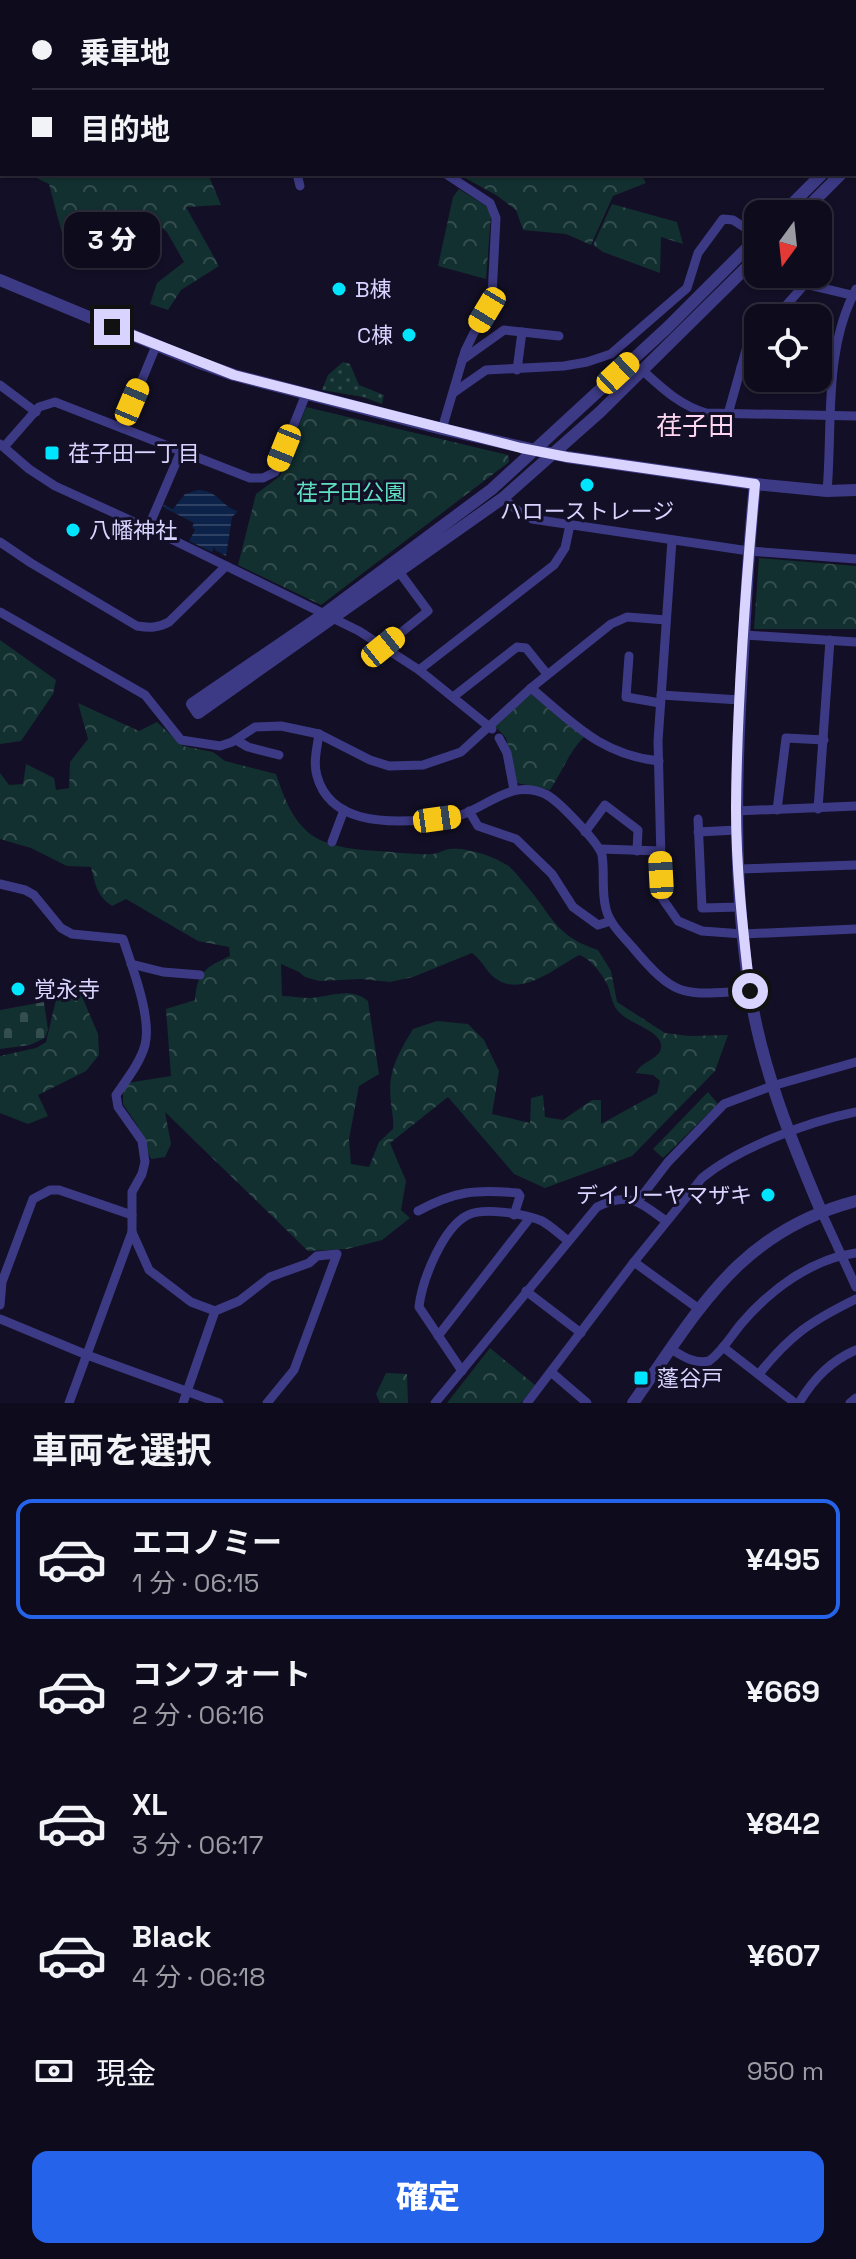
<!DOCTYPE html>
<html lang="ja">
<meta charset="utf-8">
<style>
body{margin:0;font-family:"Space Grotesk","Noto Sans JP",sans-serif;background:#171425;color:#f1f3f6;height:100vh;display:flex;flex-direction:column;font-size:30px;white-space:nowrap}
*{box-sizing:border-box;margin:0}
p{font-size:26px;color:#9b9ba3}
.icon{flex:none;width:44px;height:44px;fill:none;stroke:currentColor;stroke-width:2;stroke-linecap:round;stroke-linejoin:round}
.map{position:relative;height:1403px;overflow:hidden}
.panel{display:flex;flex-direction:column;background:#0e0b1c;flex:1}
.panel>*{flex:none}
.guide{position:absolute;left:0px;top:0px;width:856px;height:176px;box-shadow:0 2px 6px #0004,0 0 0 2px #2e2b3b;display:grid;align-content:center;height:176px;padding:0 32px;background:#0e0b1c}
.needle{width:52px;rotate:195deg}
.buttons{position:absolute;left:744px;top:200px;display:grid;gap:16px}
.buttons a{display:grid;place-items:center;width:88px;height:88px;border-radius:16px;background:#0e0b1c;box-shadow:0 2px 6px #0004,0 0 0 2px #2e2b3b;font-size:40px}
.end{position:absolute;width:36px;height:36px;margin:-18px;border:10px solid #d9d4ff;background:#111;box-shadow:0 0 0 4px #111}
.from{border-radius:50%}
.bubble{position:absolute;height:56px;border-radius:16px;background:#0e0b1c;box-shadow:0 2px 6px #0004,0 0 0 2px #2e2b3b;font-size:26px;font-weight:800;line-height:56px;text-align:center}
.car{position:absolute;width:24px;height:48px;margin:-24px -12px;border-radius:10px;box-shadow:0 0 6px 2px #0007;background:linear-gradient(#f5c518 24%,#345 0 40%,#f5c518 0 76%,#345 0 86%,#f5c518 0)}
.guide b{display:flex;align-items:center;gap:28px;height:76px;font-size:30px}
.guide b+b{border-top:2px solid #2e2b3b}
.guide i{width:20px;height:20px;background:#f1f3f6}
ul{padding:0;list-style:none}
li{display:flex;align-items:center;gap:24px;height:120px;margin:0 16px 12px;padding:0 16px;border:4px solid transparent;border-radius:16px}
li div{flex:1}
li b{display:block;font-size:30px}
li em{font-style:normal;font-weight:800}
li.on{border-color:#2563eb}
li>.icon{width:72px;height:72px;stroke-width:1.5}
h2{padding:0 32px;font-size:36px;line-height:96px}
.pay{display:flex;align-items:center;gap:20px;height:88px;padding:0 32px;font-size:30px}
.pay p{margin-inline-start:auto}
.primary-button{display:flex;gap:16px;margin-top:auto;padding:16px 32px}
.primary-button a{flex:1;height:92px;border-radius:16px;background:#2563eb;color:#fff;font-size:32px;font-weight:800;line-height:92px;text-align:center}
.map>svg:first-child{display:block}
.grass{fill:url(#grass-dots)}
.forest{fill:url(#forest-crowns);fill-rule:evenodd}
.cemetery{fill:url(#cemetery-stones)}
.water{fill:url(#water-rules)}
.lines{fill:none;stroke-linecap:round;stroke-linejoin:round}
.minor{stroke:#3d3a85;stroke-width:9}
.tertiary{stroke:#3d3a85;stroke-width:12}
.route{stroke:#d9d4ff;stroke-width:10}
.poi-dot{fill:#00e5ff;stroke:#130f26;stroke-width:3}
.labels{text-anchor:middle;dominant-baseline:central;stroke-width:6;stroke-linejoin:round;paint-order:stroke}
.poi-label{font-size:22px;fill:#d9d4ff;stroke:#130f26;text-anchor:start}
.park-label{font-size:22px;fill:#5fe0c0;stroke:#130f26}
.quarter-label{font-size:26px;fill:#ffd6f0;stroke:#130f26}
</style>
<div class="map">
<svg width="856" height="1403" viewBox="0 0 856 1403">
<defs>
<pattern id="grass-dots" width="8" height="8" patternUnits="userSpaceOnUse" patternTransform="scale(2)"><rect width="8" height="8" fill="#12302f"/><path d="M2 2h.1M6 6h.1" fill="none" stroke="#344d4e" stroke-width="1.8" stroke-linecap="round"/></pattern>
<pattern id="forest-crowns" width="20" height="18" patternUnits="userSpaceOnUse" patternTransform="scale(2)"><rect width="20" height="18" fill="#12302f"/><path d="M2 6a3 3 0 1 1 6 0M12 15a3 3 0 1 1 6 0" fill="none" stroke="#344d4e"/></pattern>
<pattern id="cemetery-stones" width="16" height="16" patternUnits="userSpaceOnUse" patternTransform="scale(2)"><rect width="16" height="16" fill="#12302f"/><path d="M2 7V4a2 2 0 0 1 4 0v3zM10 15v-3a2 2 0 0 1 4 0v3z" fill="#344d4e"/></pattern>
<pattern id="water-rules" width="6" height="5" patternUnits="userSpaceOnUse" patternTransform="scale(2)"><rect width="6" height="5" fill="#0c2248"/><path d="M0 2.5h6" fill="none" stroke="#2f4163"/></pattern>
</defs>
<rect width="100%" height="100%" fill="#130f26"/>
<!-- grass -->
<path class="grass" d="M343,362L350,364L359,385L384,395L382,404L363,397L322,390L328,375Z"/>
<!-- forest -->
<g class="forest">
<path d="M571,0H856V83L854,2Z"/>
<path d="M34,174H208L221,205L186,207L219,266L181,290L168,310L150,304L157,283L184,262L167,232L152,220L126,232L120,253L101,258H73L61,230L49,184L32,176Z"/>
<path d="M458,174H599V177C617,178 625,174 641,174L646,183L613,196L591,245L566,234L523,230L516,210L496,195Z"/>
<path d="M459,189L486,206L491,215L486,279L438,266L453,197Z"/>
<path d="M612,204L677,222L683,244L661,237L660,273L603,252L593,245Z"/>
<path d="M306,407L508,455L509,462L321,605L238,565L256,494L280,476Z"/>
<path d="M759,558L856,566V629H754Z"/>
<path d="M0,640L56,680L53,694L21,741L0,744Z"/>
<path d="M531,694L584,737C569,752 562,772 550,790L517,783L506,738L495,726Z"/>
<path d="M78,703L139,731L157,722L183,746L213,752L225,761L276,774C296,835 314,847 377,851C395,852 414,855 432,854C438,854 443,850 449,849C466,847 493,856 507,865C513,869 519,877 524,883C552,914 554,936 598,950L611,971L617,1002L665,1033L689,1036L728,1035L715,1071L632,1156L545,1188L514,1174L448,1097L390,1143L406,1181L401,1210L410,1218L382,1240L347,1249L308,1251L165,1112L171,1144L165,1157L151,1159L137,1125L123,1104V1093L127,1083L171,1076L166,1009L195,1000C197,972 206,967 230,956L229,947L198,941L126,899L112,906C97,896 95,884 91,867L67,866L31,848L0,839V773L9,785L23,784L26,764L54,778L56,790L69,788L70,762L88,739ZM472,953C483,961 487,974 498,980C523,996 557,967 579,955C590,958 603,975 608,986C612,997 611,1005 621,1014C631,1024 664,1032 661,1048C660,1059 640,1062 636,1073L653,1075L660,1081L657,1093L601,1124V1100H592L563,1120L545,1117L543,1095L531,1098L530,1123L492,1114L499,1071L484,1040L468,1024L437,1021L413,1029C398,1054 387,1072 391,1103C392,1113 394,1120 393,1129L379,1142L369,1167L351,1164L349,1139L359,1086L379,1074L368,1001C351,986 330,997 309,998C300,998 291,996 282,996L281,964L299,972L305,977L319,981L361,979L390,982L413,977Z"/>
<path d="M75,980L98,1034L99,1055L86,1071L38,1095L48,1116L28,1124L0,1113V1056L36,1048L46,1042L59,987Z"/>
<path d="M708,1092L718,1104L663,1158L653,1149Z"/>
<path d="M490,1348L535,1385L521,1403H447Z"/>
<path d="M386,1373L407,1374L408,1403H380L376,1394Z"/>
</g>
<!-- cemetery -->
<path class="cemetery" d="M44,1002L48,1030L45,1038L30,1045L0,1049V1010Z"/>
<!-- water -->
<path class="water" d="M198,490C220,491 221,507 238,511L232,517L226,556L215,550V546L212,552L189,541L195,530L192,527L194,523L163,507L164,505L173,509L185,494Z"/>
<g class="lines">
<!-- minor -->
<g class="minor">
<path d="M213,0L214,2"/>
<path d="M475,0L480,2"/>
<path d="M48,2L49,0"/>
<path d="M261,2L263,0"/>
<path d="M854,102L856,101"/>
<path d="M297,174L300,186"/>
<path d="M795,274L805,284L856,296"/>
<path d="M775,318L805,284"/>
<path d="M462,360L504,330L559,336"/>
<path d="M741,367L758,368"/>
<path d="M517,370L522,332"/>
<path d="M642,370C662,388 679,405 706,413L856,416"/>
<path d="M818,372H832"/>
<path d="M0,385L36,412"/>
<path d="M453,393L486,370L564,366L587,362L611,354L687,288L698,253L723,219L733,220L758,236"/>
<path d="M728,414L746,350L758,337"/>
<path d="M122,428L156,346"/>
<path d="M442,429L465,351L492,296L496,218L490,203L446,174"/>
<path d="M0,444L29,469L55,486L167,537L359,631L419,670L492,729"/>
<path d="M4,447L39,407L55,402L250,478H263L275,472L306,394"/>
<path d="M827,491C833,424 823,351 856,289"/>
<path d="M503,498L523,515L532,519L749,551L856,559"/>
<path d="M148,528L181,451"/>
<path d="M672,540L658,741L662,898L678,921L702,931L743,934L856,929"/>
<path d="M0,542L31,563L137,626C150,628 158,628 169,622L226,566"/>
<path d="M0,612L145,695L181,740L220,746L232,742L255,727L281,726L319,734L370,760L389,766L423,765L461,752L531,688L611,624L627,617L666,620"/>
<path d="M744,635L856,642"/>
<path d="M383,647L428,611L400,573"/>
<path d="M629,656L626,697L660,703"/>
<path d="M419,670L554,565L565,548L570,525"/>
<path d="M531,688C573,723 601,755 659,761"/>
<path d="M661,695L740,700"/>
<path d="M453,697L517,647L526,648L547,674"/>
<path d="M319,734C317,748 313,763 317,776C330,823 385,823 424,820C436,819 450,819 461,815C490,805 512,779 545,794C557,799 599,843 602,855C605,873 601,891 606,909C610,925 624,937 634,949C678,1001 684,994 750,991"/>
<path d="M499,738L507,753L514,790"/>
<path d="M236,740L248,747L279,755"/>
<path d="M818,809L830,640"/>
<path d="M777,810L786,738L824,740"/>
<path d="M469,811L478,826L516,839L552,874L573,907L598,925L611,921"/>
<path d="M736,811L856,806"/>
<path d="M698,819L702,908L741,907"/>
<path d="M585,832L605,805L638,830L637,851"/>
<path d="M698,832L737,830"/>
<path d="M332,842L344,810"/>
<path d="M600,849L660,851"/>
<path d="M739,869L856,865"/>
<path d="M0,884L25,890L34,895L61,928L72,934L123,939C132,967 152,1017 145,1045C140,1063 127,1079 116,1095L118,1107L142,1141L145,1162L142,1174L132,1192V1232L69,1403"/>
<path d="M131,964L163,972L200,975"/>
<path d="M638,1201L668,1162L724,1104L772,1086L856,1062"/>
<path d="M418,1211C455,1191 476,1189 518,1193L520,1196L514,1215"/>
<path d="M821,1211L856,1287"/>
<path d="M132,1232L149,1270L191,1302L215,1311L239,1301L270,1277L309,1263L317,1256L337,1254L294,1370L267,1403"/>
<path d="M634,1262L699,1309"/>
<path d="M526,1291L581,1333"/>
<path d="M0,1305L2,1282L33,1199L50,1190H59L132,1215"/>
<path d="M0,1319L87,1355L219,1403"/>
<path d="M438,1336L529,1219"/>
<path d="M723,1347L795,1403"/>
<path d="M671,1349C684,1357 694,1364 709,1361C722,1352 731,1336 741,1324C770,1290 811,1259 856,1253"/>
<path d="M462,1371L419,1307C422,1280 443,1227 468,1215C484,1207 525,1214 542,1221C551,1226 559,1234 567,1240"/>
<path d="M551,1372L587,1403"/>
<path d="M759,1374C790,1335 811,1321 856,1299"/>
<path d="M183,1403L215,1311"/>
<path d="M435,1403L597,1207C630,1191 639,1202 666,1221"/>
<path d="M527,1403L634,1262L702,1178C740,1147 808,1122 856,1112"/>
<path d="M799,1403C813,1379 830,1361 856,1350"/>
<path d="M850,1403L856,1398"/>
</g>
<!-- tertiary -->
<g class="tertiary">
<path d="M854,139L856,137"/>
<path d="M854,160L856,158"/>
<path d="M782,214L822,174"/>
<path d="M801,214L841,174"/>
<path d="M758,237L667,328L492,489L324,614L192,704L198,713L503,498L600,412L758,256"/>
<path d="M0,280L197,362L234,375L442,429L567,457L755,484L827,491L856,490"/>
<path d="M755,484C749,540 746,597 743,654C736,766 732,881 750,992C762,1069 791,1140 821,1211"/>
<path d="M633,1403C699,1310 738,1232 856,1201"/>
</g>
</g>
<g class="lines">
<!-- route -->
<path class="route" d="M112,327L234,375L521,448L567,457L755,484C745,592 737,700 736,808C736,869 743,931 750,991"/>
</g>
<!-- markers -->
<g class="poi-dot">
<circle cx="339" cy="289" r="8"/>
<circle cx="409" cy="335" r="8"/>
<rect x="44" y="445" width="16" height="16" rx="4"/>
<circle cx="587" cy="485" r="8"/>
<circle cx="73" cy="530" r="8"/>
<circle cx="18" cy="989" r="8"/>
<circle cx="768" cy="1195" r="8"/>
<rect x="633" y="1370" width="16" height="16" rx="4"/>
</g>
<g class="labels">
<!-- poi labels -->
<g class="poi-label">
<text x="355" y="289">B棟</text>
<text x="393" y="335" text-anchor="end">C棟</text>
<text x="68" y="453">荏子田一丁目</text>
<text x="587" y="511" text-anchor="middle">ハローストレージ</text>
<text x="89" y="530">八幡神社</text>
<text x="34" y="989">覚永寺</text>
<text x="752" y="1195" text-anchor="end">デイリーヤマザキ</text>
<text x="657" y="1378">蓬谷戸</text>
</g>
<!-- park labels -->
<g class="park-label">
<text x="351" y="492">荏子田公園</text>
</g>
<!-- quarter labels -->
<g class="quarter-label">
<text x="695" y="426">荏子田</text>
</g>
</g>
</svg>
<div class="buttons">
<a><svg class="needle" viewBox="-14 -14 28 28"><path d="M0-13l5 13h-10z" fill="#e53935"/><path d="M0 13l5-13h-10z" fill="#9b9ba3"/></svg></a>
<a><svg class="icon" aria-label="locate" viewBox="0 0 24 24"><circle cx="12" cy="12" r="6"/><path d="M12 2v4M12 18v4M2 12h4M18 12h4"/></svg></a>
</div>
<i class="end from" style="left:750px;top:991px"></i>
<i class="end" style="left:112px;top:327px"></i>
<div class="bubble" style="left:64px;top:212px;width:96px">3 分</div>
<i class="car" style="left:487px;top:310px;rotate:211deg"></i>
<i class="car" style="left:618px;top:373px;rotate:47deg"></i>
<i class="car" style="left:132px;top:402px;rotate:23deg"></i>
<i class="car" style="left:284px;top:448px;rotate:202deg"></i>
<i class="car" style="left:383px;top:647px;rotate:51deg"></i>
<i class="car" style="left:437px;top:819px;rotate:82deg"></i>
<i class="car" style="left:661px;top:875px;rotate:357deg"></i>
<div class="guide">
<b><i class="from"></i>乗車地</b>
<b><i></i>目的地</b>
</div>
</div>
<section class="panel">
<h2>車両を選択</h2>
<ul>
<li class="on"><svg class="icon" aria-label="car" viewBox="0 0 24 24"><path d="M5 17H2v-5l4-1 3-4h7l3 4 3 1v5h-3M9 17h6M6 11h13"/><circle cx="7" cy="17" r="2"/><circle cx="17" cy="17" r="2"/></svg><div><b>エコノミー</b><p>1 分 · 06:15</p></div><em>¥495</em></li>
<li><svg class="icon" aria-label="car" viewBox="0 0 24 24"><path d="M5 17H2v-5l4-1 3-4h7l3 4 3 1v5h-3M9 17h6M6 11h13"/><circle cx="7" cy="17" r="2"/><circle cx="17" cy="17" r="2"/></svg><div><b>コンフォート</b><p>2 分 · 06:16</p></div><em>¥669</em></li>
<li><svg class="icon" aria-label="car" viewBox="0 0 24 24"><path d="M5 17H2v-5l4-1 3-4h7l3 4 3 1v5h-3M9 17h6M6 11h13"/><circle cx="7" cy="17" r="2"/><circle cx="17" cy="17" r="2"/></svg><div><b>XL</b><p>3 分 · 06:17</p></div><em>¥842</em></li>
<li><svg class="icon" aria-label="car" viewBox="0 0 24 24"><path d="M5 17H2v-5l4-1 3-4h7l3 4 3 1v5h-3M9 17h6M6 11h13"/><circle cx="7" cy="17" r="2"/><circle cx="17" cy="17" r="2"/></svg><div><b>Black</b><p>4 分 · 06:18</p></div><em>¥607</em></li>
</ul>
<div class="pay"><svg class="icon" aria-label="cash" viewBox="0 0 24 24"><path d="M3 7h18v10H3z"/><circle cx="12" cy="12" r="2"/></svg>現金<p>950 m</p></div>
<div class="primary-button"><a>確定</a></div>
</section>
